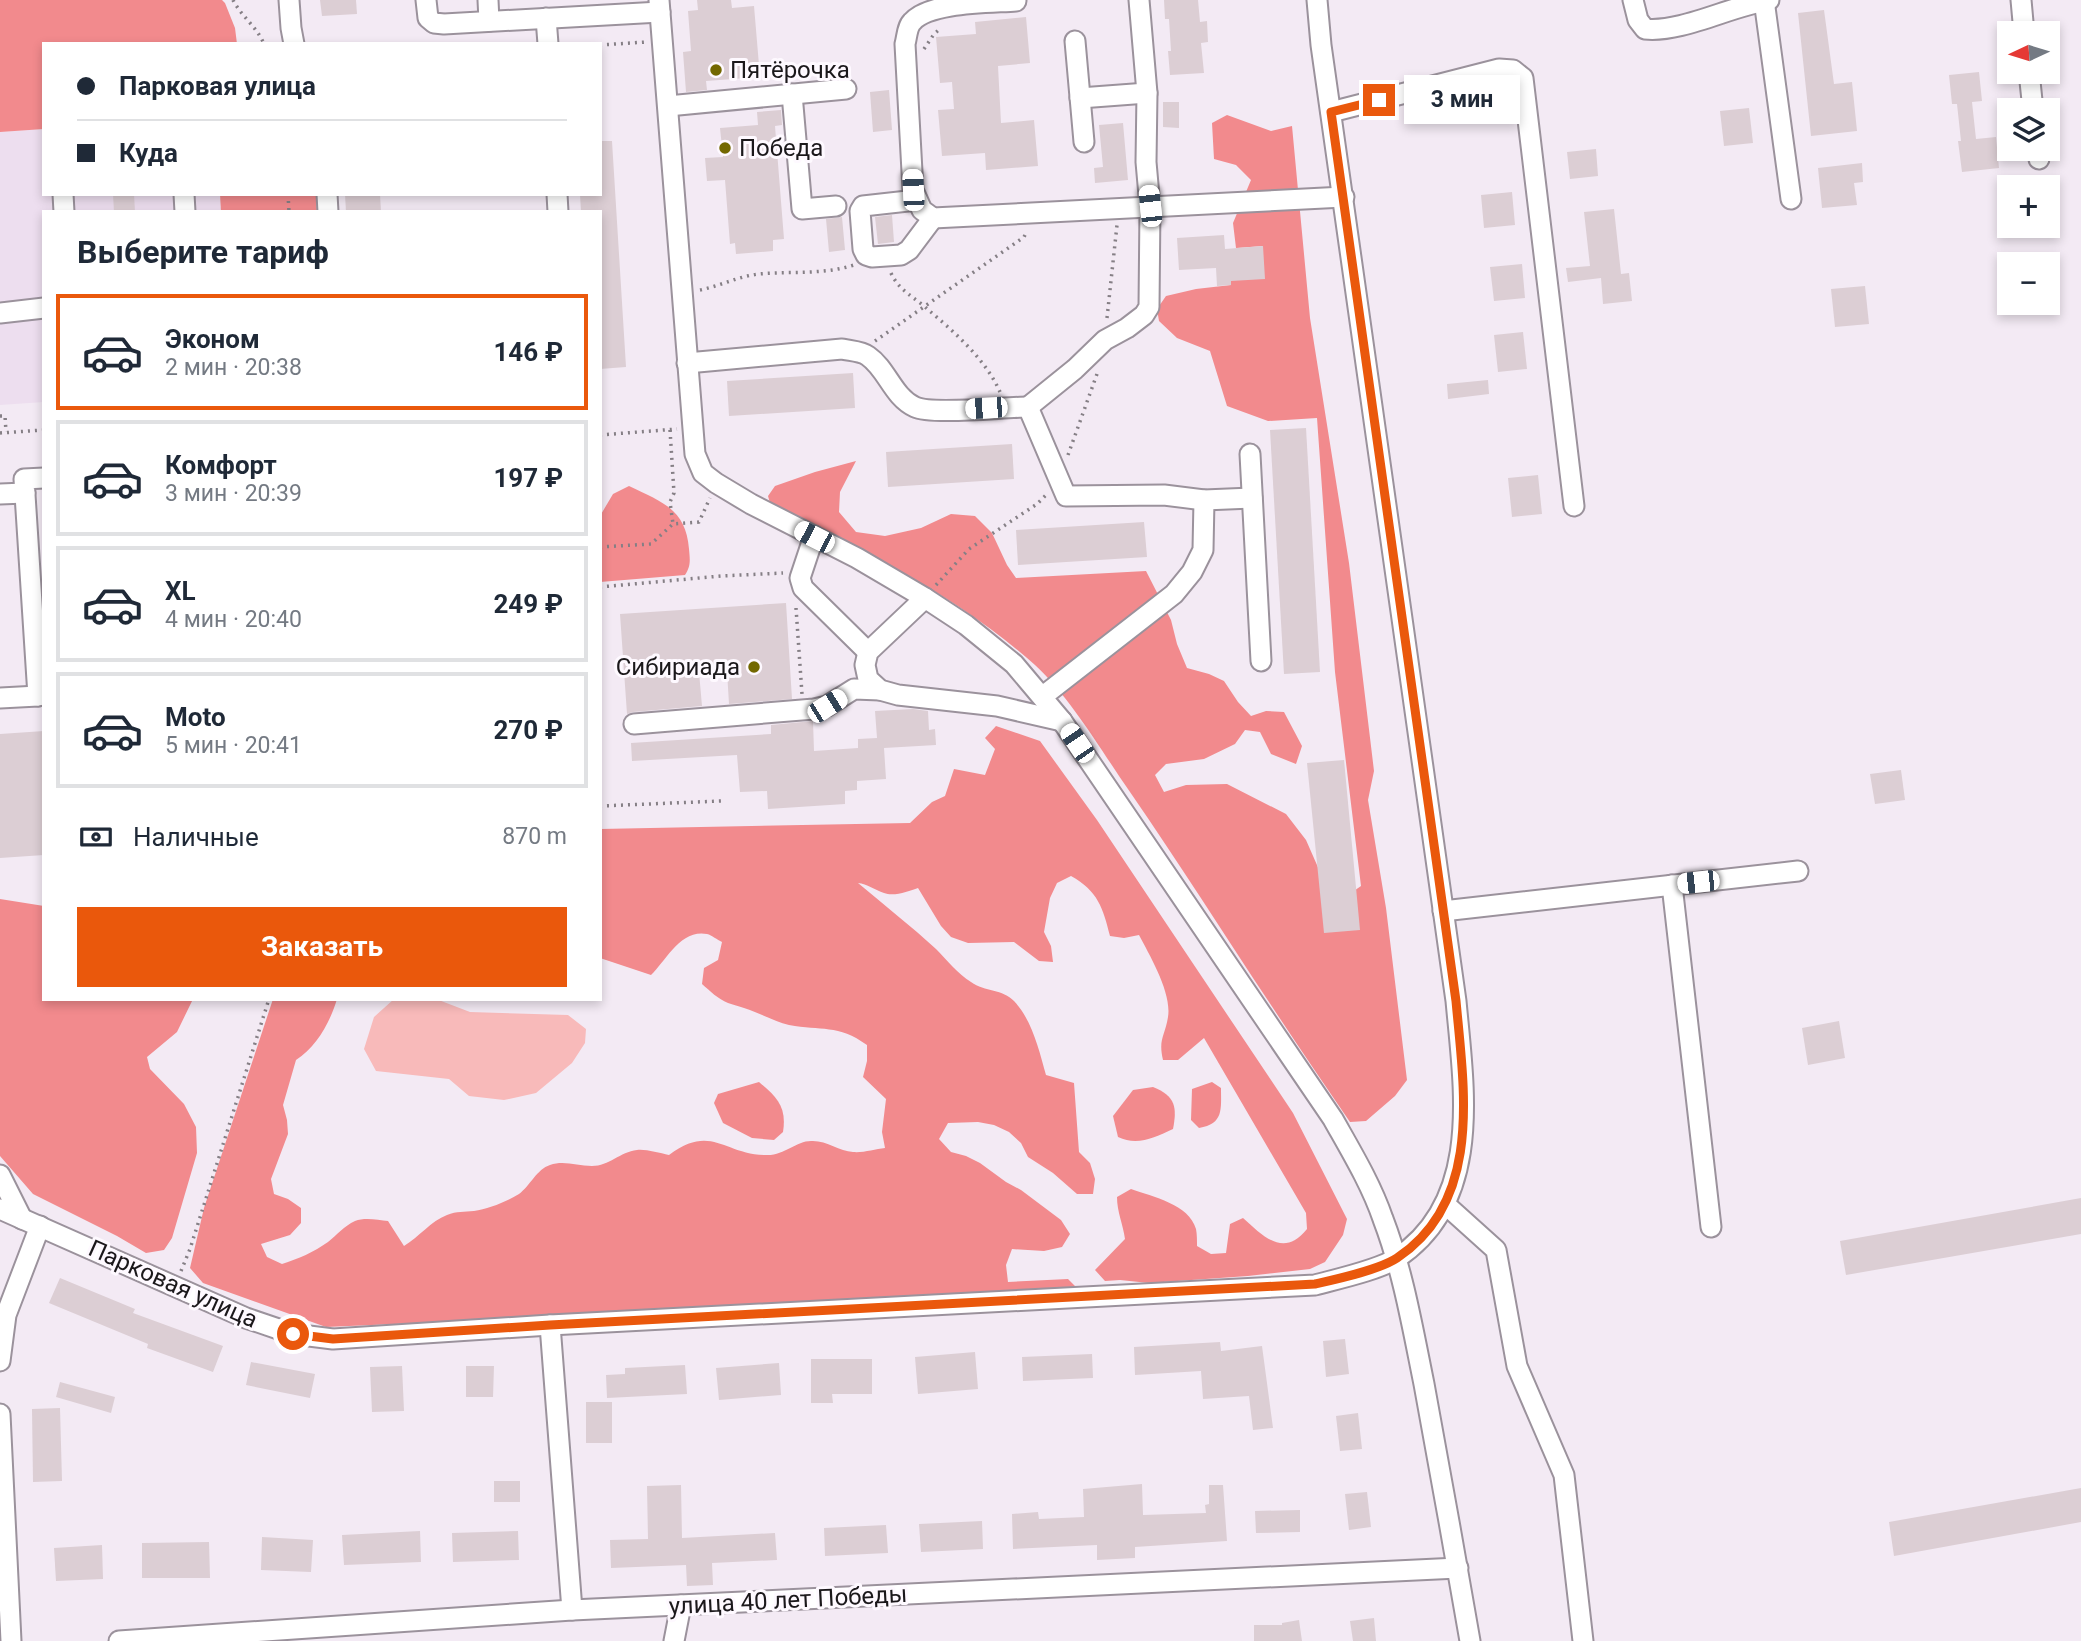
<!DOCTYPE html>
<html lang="ru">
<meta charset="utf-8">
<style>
body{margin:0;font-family:Roboto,sans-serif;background:#f6f6f7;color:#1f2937;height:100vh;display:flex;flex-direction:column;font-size:26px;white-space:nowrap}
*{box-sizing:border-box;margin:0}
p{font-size:23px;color:#747a83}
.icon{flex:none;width:38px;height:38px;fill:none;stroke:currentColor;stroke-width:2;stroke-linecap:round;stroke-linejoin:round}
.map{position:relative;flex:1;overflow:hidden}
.drawer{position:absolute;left:42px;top:210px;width:560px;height:791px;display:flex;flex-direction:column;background:#fff;border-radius:0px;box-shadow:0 4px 10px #0003}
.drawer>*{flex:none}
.top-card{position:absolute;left:42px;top:42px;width:560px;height:154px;border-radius:0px;box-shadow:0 4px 10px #0003;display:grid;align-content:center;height:154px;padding:0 35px;background:#fff}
.needle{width:46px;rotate:266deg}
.fabs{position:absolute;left:1997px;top:21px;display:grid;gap:14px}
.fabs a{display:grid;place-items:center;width:63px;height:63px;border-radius:0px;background:#fff;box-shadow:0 4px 10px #0003;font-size:35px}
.end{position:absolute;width:32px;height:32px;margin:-16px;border:9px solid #ea580c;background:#fff;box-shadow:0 0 0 4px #fff}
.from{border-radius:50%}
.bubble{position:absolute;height:49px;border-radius:0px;background:#fff;box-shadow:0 4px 10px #0003;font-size:23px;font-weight:700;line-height:49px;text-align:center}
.car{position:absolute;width:21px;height:42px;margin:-21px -10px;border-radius:9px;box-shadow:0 0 5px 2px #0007;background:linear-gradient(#fff 24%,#345 0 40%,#fff 0 76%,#345 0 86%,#fff 0)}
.top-card b{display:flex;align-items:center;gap:24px;height:66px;font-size:26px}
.top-card b+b{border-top:2px solid #e0e1e3}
.top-card i{width:18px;height:18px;background:#1f2937}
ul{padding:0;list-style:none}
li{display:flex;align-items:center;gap:21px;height:116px;margin:0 14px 10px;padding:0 21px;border:4px solid #e0e1e3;border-radius:0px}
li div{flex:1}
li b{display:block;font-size:26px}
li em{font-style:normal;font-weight:700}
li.active{border-color:#ea580c}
li>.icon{width:63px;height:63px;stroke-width:1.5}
h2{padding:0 35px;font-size:32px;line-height:84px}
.pay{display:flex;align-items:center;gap:18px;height:77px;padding:0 35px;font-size:26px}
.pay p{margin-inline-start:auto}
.button{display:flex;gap:14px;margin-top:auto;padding:14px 35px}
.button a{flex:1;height:80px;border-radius:0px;background:#ea580c;color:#fff;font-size:28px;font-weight:700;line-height:80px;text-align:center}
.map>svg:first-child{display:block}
.built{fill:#eddeef}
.green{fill:#f8baba}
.forest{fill:#f28a8d}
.building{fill:#dcced4}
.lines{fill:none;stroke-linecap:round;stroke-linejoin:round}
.minor-casing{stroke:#9b929c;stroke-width:23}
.path{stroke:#857f85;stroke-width:3.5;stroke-dasharray:2 5;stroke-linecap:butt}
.minor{stroke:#fff;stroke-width:19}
.route{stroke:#ea580c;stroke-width:9}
.poi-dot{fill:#736800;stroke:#fef9ff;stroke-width:2.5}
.labels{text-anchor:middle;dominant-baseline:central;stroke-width:6;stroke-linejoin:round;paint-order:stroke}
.poi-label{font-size:24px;fill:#1b181b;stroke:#fef9ff;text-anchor:start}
.street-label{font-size:24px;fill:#1b181b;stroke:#fef9ff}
</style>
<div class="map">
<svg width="2081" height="1641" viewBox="0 0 2081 1641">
<rect width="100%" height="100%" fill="#f3eaf4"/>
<!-- built -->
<path class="built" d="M44,129V194H220L221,212H44V402L0,405V132Z"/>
<!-- green -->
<path class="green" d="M394,999H436L470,1012L568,1015L586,1029L585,1043L572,1063L536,1093L504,1100L469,1096L449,1079L376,1071L364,1049L374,1017Z"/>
<!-- forest -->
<g class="forest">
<path d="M0,0H222L225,3L235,28L237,44H44V129L0,132Z"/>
<path d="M1227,115L1271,131L1292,126L1310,318L1349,563L1374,771L1368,800L1386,908L1407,1080L1395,1096L1366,1121L1350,1122C1324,1084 1298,1046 1273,1008C1225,936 1179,863 1130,792C1102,752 1071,698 1035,665C958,596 861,549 770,503L768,496L775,486L815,472L856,461L840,492L839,512L856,532L885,536L921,528L951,514L975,516L992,533L1007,565L1016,578L1146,571L1171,620L1177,644L1187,668L1209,674L1224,681L1238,702L1251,716L1266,711L1284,712L1302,746L1296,764L1271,754L1260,732L1245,730L1235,744L1204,759L1166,764L1155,775L1164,792L1186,785L1227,784L1286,814L1306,840L1324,881L1348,895L1361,886L1335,672L1317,418L1268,421L1227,406L1210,351L1177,338L1159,321L1157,309L1166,296L1196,289L1231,285V281L1263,246L1236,248L1233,223L1251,180L1236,165L1214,159L1212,123Z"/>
<path d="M220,194H316L317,212H221Z"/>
<path d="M629,486C662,502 686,509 689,549C690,560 691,566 685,575L600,582V516L613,494Z"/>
<path d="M996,726L1040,741L1097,820L1293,1113L1347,1219L1343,1235L1325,1262L1310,1269L1248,1276L1149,1283L1120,1280L1105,1281L1095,1270L1125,1239C1123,1224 1117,1212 1117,1197L1131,1189C1153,1197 1189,1204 1196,1229C1197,1234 1197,1241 1197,1246L1211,1254L1226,1253L1230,1224L1243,1218C1264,1237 1284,1258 1307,1229L1306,1213L1204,1038L1178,1060H1163C1158,1039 1165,1036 1168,1017C1172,993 1150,956 1139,935L1124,938L1110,936C1103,908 1098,891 1071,876L1057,883L1050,898L1044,932L1051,946L1053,962L1039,961L1014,942L968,943L951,937L941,926L918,888C909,891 894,897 884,893C875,890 867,884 858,883C884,905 911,926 936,949C947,960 958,974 971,982C985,992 1003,989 1014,1001C1032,1020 1039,1050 1046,1075L1074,1083L1079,1152L1090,1163L1095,1179L1093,1194H1077L1053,1173L1028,1157L1021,1143L1009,1132L994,1125L978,1122L948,1123L939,1139L951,1152L966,1156L980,1163L1006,1182L1021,1190L1061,1220L1070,1234L1062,1247L1044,1251L1012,1249L1006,1265L1008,1282L1068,1279L1077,1288L1057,1295L326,1327L203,1283L190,1268L204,1208L273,999H337C330,1023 316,1047 296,1060L283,1105L287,1120L288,1134L271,1179L274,1194L288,1199L301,1208V1223L290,1235L261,1244L267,1257L282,1264C298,1259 314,1252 328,1242C337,1235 344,1226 355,1221C365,1217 378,1220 388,1221L404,1246C419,1237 431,1221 447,1215C457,1211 464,1212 474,1211C488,1209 506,1202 519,1194C530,1186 537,1169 550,1165C564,1160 577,1166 592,1166C609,1166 620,1152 637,1150C646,1149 659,1153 669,1155C712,1123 724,1155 766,1155C784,1156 796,1141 811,1141C826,1140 839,1151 853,1152C863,1153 875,1149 885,1148L882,1132L886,1099L863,1077L867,1061V1045C838,1024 821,1031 789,1025C773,1021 760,1013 744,1008C739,1006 733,1005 728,1003C718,999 710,991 702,984L704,968L718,960L722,942C717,940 712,935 707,934C680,929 666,961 651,975L600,958V829L910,823L932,802L945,796L954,769L985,775L995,749L985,738Z"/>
<path d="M0,899L44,906V999H193L177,1032L147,1057L150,1069L184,1104L196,1127L197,1153L172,1238L164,1250L146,1253L117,1236L33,1194L0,1156Z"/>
<path d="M759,1082C777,1097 787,1107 783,1132L774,1140L752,1138L723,1123L714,1103L718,1094Z"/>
<path d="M1212,1082L1221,1088C1221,1109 1224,1124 1199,1128L1191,1120L1192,1089Z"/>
<path d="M1153,1087C1176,1096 1177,1108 1173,1129C1154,1138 1137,1146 1118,1137L1113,1116L1133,1090Z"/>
</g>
<!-- building -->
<g class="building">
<path d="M320,0H356L357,14L322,16Z"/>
<path d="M697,0H731L732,8L754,6L760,77L706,81L707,90L686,92L683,52L691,51L688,11L698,10Z"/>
<path d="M1164,0H1198L1200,22L1207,21L1208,42L1201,43L1204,73L1170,75L1168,51H1171L1169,19H1165Z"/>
<path d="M1824,10L1834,84L1852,82L1857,131L1811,136L1798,13Z"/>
<path d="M1026,17L1030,63L998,66L1001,123L1034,120L1038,166L986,170L985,153L942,156L938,110L954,109L952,82L940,83L936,37L976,34L975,22Z"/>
<path d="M1979,72L1982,101L1972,102L1976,139L1996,137L1999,168L1962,172L1958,141H1961L1957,104H1952L1949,75Z"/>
<path d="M889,90L892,130L873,132L870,92Z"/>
<path d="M1163,102H1179V128L1163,127Z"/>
<path d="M1749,108L1753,143L1724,146L1720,111Z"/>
<path d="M781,110L782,125L775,126L784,239L773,240V251L736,254L735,243L730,244L725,180L707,181L705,158L723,157L720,128L758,125L757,112Z"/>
<path d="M1123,123L1128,180L1095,183L1094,168L1103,167L1099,125Z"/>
<path d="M600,141H612L626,367L600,369V212H581L580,194H600Z"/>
<path d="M1596,149L1598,176L1570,179L1567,152Z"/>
<path d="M1862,163L1863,182L1854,183L1857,205L1822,208L1818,168Z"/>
<path d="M1512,192L1515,225L1484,228L1481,195Z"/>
<path d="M113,194H134L135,212H114Z"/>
<path d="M345,194H380L381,212H346Z"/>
<path d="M1614,209L1621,274L1629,273L1632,301L1603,304L1601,278L1568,282L1566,268L1590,266L1584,212Z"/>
<path d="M892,215L894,242L878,244L875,217Z"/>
<path d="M842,217L845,250L829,252L826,219Z"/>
<path d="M1224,235L1225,249L1263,246L1265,279L1231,281V285L1217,286L1216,268L1179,270L1177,238Z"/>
<path d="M1522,264L1525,298L1494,301L1490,267Z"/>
<path d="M1865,286L1869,324L1835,327L1831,289Z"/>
<path d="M1523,332L1527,369L1498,372L1494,335Z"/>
<path d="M853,373L855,408L729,416L727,381Z"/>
<path d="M1488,380L1489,394L1448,399L1447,384Z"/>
<path d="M1306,428L1320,672L1284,674L1270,430Z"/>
<path d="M1012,444L1014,479L888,487L886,452Z"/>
<path d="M1538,475L1542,514L1512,517L1508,478Z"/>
<path d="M1144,522L1147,557L1018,565L1016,530Z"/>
<path d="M786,603L792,699L729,704L727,671L699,672L702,706L633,712L627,714L620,614Z"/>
<path d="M913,709L928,711L929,730L935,729L936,745L884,748L886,779L857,781V790L845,791V804L768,809L767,791L740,792L737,755L632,761L631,743L771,734V725L813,721L814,751L858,748V739L877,738L875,711Z"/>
<path d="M44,731V855L0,858V734Z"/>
<path d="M1344,760L1360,930L1324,933L1307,763Z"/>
<path d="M1901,770L1905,800L1875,804L1870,774Z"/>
<path d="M1839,1021L1845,1058L1808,1065L1802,1028Z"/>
<path d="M2081,1198V1234L1846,1275L1840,1241Z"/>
<path d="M60,1278L135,1309L133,1313L223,1346L213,1372L147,1348L148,1344L49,1303Z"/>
<path d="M1345,1339L1349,1374L1326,1377L1323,1341Z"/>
<path d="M1220,1342L1221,1351L1262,1346L1273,1428L1253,1430L1249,1396L1203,1399L1201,1371L1135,1375L1134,1347Z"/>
<path d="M975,1352L978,1389L918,1394L915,1357Z"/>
<path d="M1092,1354L1093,1378L1023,1381L1022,1357Z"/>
<path d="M811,1359H872V1394H832L833,1403H811Z"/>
<path d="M251,1362L315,1374L310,1398L246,1385Z"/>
<path d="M779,1363L781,1395L719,1400L716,1368Z"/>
<path d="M685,1365L687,1394L607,1398L606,1375L625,1374V1368Z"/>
<path d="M402,1366L404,1411L372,1412L370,1367Z"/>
<path d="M466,1366H494L493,1397H466Z"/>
<path d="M60,1382L115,1397L111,1413L56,1397Z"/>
<rect x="586" y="1402" width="26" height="41"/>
<path d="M60,1408L62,1481L33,1482L32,1409Z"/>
<path d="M1358,1413L1362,1449L1340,1451L1336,1416Z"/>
<rect x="494" y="1481" width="26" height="21"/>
<path d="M1142,1484L1143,1515L1206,1513L1205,1505L1209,1504V1485H1223L1227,1541L1135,1547V1558L1097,1560V1545L1013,1549L1012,1514L1038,1512L1039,1519L1084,1517L1083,1489Z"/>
<path d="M681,1485L682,1538L775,1533L777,1560L712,1563L713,1585L687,1586L686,1565L611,1568L610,1540L648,1539L647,1486Z"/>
<path d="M2081,1488V1522L1894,1556L1889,1522Z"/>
<path d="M1367,1492L1371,1527L1349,1530L1345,1494Z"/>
<path d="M1300,1510V1532L1256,1533L1255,1511Z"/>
<path d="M982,1521L983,1549L921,1552L919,1524Z"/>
<path d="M886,1525L888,1553L825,1556L824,1528Z"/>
<path d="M420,1531L421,1562L344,1565L342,1535Z"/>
<path d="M518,1531L519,1560L453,1562L452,1533Z"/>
<path d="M262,1537L313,1540L311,1572L261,1570Z"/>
<path d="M209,1542L210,1578H142V1543Z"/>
<path d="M102,1545L103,1579L56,1581L54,1548Z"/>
<path d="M1374,1618L1376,1641H1353L1350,1621Z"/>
<path d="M1299,1620L1302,1641H1254V1625H1282V1623Z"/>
</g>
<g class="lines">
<defs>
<g id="minor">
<path d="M289,0L291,28L294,44"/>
<path d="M426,0L428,18L434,23L444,24L660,12"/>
<path d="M488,0L489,21"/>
<path d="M659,0L695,454L703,473L716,483L751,504L857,558L925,598L966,625L1014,664L1062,721L1333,1119C1351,1151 1371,1184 1383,1219C1403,1271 1413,1330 1424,1384C1440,1470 1455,1555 1470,1641"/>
<path d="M1633,0L1638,20L1645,29C1681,33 1731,6 1769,0"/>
<path d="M1764,0L1791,199"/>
<path d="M2021,0L2024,33"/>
<path d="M1016,1C990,3 929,2 912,22C907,27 907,37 905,44L913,190L922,210L933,218L1344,197"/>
<path d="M546,18L548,44"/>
<path d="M1075,41L1084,142"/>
<path d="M2029,72L2033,110"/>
<path d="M792,94L802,209L836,206"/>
<path d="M1080,98L1147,93"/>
<path d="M668,106L846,89"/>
<path d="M1331,112L1499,69L1513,70L1523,78L1574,506"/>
<path d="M2038,149L2039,159"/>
<path d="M63,194L64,212"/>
<path d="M184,194L185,212"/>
<path d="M327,194L328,212"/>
<path d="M557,194L558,212"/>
<path d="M917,200L863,206L860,211L863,249L866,255L872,257L901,255L909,250L933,218"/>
<path d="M0,313L44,308"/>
<path d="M687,363L842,349C850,351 861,351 868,356C887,369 893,397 915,407C932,415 1004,407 1028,407L1066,496L1164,495L1204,500L1252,498"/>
<path d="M1028,407L1075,369L1105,340L1127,328L1144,315L1149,307L1150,207L1146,162L1147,93L1139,0"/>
<path d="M1250,454L1261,661"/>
<path d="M44,478L24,479L38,696L44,695"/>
<path d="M0,494L25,493"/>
<path d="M814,536L800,578L803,588L868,652"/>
<path d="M925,598L868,652L865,665L868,679L880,690L898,695L997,706L1062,721"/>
<path d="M1043,696L1174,594L1192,572L1203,550L1204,500"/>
<path d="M0,698L38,696"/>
<path d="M634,724L814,709L827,706L854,689L880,690"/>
<path d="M1672,885L1711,1227"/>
<path d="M1443,911L1798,871"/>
<path d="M0,1175L22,1219"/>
<path d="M1446,1205L1496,1250L1517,1366L1564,1475L1583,1641"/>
<path d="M0,1209L246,1318L293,1334L333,1339L550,1325L1315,1285C1337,1279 1379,1270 1397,1258C1483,1201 1464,1089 1456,1001L1321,45L1317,0"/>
<path d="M550,1325L572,1610"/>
<path d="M0,1361L6,1315L40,1226"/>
<path d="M0,1414L11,1641"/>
<path d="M119,1641L572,1610L1458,1568"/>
<path d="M674,1641L681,1605"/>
</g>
</defs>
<!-- minor casing -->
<use href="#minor" class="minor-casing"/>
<!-- path -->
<g class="path">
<path d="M233,0C241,16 257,27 264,44"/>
<path d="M600,45L646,42"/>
<path d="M924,49L934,34L941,28"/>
<path d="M288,194L289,212"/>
<path d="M891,273C898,289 912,296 925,307C953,331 985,358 1000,392"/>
<path d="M700,290C720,286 739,276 759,274C791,271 823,275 854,265"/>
<path d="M1107,318L1117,225"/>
<path d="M875,341L1024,237L1027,231"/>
<path d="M0,416H5L6,432"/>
<path d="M670,430L674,493L670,502L673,524"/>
<path d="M0,433L44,430"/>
<path d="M600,435L677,429"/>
<path d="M1068,455L1097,374"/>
<path d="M600,547L651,544L673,524L699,522L710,498"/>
<path d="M936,585L969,549L1037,504L1046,495"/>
<path d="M600,587L721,576L783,573"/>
<path d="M796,608L802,694"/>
<path d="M600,806L721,801"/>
<path d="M181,1271L190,1249L269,999"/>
</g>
<!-- minor -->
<use href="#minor" class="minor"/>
</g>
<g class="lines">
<!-- route -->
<path class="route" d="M293,1334L333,1339L550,1325L1315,1284C1337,1279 1379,1270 1397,1258C1483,1201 1464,1089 1456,1001L1331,112L1379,100"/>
</g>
<!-- markers -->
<g class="poi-dot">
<circle cx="716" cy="70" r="7"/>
<circle cx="725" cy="148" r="7"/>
<circle cx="754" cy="667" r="7"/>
</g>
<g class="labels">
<!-- poi labels -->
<g class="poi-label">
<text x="730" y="70">Пятёрочка</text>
<text x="739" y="148">Победа</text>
<text x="740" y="667" text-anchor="end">Сибириада</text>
</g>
<!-- street labels -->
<g class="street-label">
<text transform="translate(173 1284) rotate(24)">Парковая улица</text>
<text transform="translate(788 1600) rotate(-3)">улица 40 лет Победы</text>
</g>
</g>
</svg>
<div class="fabs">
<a><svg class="needle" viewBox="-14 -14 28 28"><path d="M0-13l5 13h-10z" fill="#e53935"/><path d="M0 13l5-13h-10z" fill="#747a83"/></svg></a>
<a><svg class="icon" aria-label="layers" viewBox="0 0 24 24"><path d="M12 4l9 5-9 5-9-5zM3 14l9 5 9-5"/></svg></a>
<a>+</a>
<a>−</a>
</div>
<i class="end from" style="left:293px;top:1334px"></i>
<i class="end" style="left:1379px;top:100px"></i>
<div class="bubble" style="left:1404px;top:75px;width:116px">3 мин</div>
<i class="car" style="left:913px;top:190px;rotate:357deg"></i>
<i class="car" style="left:1150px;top:206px;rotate:354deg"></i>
<i class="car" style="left:986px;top:408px;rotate:267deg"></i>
<i class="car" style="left:814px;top:537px;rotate:297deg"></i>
<i class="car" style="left:827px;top:706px;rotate:58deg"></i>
<i class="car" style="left:1077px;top:743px;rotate:326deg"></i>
<i class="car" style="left:1698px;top:882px;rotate:264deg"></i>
<div class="top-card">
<b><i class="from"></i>Парковая улица</b>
<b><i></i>Куда</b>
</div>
<section class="drawer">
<h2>Выберите тариф</h2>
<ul>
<li class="active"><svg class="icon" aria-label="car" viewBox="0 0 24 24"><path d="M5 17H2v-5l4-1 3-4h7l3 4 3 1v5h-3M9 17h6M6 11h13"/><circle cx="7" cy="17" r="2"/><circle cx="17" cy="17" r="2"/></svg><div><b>Эконом</b><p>2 мин · 20:38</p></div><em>146 ₽</em></li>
<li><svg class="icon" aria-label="car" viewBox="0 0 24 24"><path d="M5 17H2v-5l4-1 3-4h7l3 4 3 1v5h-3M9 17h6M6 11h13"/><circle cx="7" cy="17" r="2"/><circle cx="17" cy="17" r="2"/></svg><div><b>Комфорт</b><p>3 мин · 20:39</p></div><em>197 ₽</em></li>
<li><svg class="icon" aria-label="car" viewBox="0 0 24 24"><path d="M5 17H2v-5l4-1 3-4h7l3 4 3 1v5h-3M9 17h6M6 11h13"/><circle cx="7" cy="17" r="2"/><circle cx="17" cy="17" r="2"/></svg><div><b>XL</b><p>4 мин · 20:40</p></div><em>249 ₽</em></li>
<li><svg class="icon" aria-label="car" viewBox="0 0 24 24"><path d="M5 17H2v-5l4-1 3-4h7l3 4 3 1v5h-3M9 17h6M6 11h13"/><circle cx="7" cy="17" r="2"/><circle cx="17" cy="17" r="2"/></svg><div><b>Moto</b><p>5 мин · 20:41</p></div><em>270 ₽</em></li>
</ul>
<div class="pay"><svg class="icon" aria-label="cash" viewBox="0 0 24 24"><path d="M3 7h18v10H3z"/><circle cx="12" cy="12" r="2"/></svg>Наличные<p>870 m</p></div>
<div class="button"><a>Заказать</a></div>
</section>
</div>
